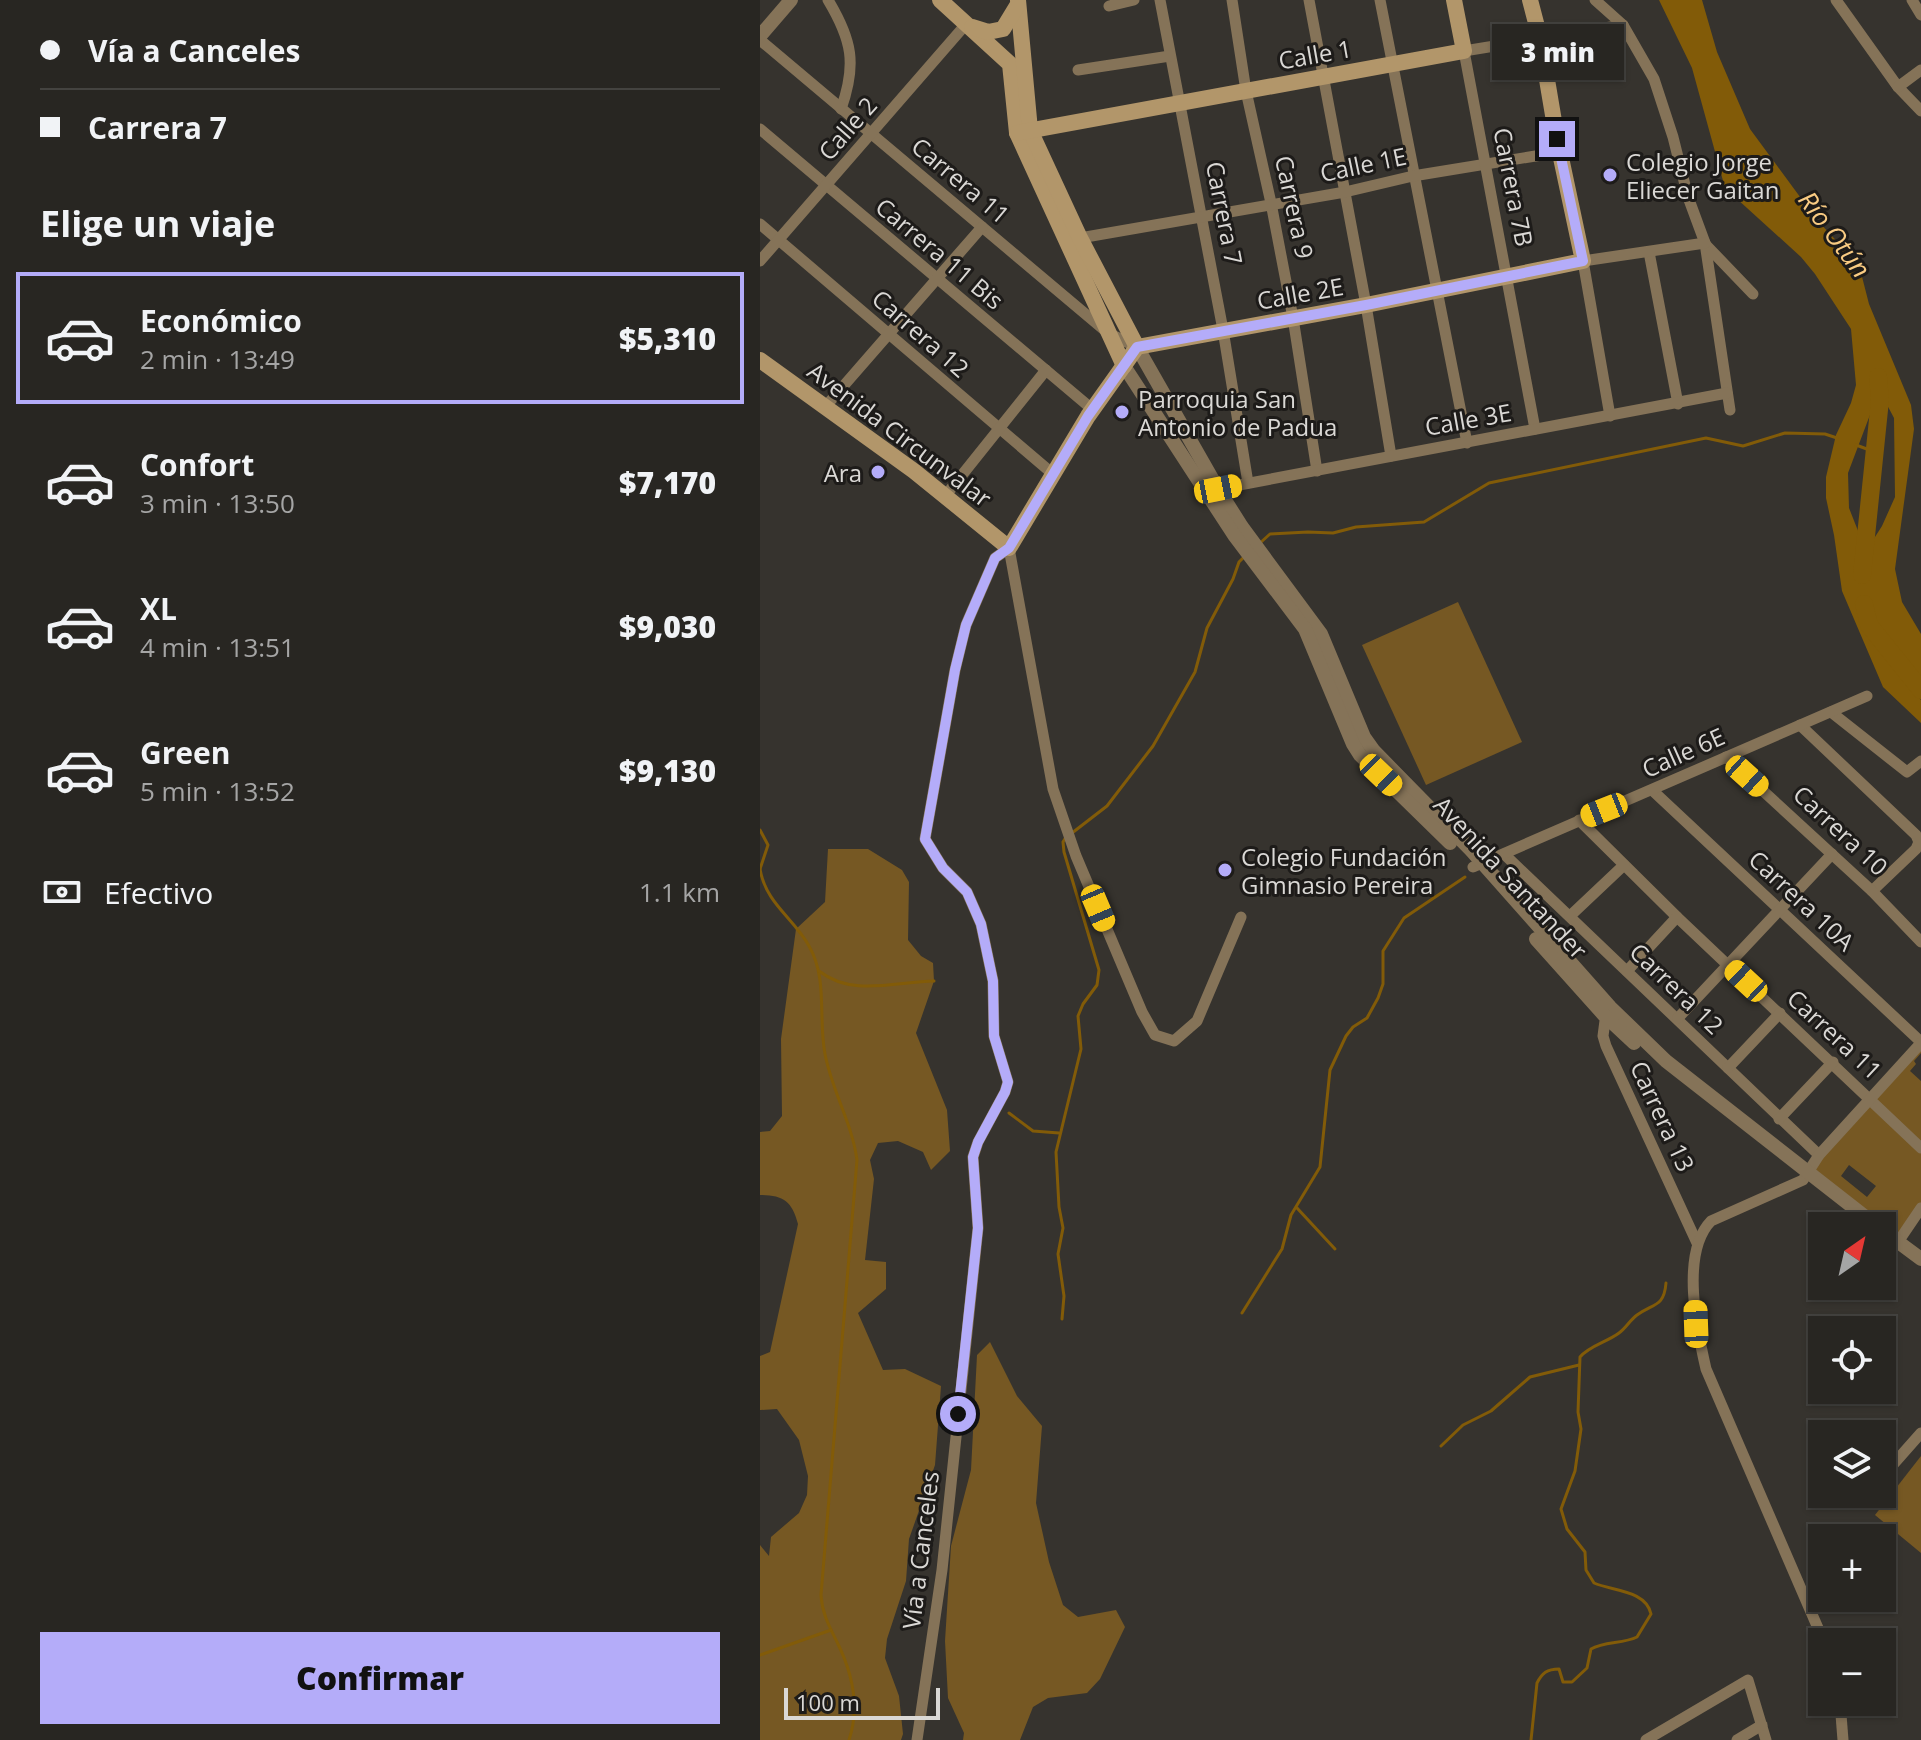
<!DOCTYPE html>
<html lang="es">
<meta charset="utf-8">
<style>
body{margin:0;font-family:"Open Sans",sans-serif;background:#34322f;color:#f1f3f6;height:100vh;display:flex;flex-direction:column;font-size:30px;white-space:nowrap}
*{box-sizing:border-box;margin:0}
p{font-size:26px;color:#a5a5a5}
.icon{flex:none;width:44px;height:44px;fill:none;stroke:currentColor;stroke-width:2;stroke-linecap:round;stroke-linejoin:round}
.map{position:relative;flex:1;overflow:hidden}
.side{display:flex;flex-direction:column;background:#282622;width:760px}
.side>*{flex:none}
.top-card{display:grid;align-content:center;height:176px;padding:0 40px;background:#282622}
.needle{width:52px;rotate:34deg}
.tools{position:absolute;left:1048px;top:1212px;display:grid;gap:16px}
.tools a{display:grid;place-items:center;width:88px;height:88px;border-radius:0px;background:#282622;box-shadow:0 2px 6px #0004,0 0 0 2px #444340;font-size:40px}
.scale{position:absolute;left:24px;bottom:20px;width:156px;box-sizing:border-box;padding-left:8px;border:4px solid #dad8d5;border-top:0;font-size:22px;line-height:28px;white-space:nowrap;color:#dad8d5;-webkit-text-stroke:6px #1d1b19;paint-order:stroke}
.end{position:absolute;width:36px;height:36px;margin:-18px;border:10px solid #b4acf9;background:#111;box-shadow:0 0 0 4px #111}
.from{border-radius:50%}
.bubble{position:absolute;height:56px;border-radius:0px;background:#282622;box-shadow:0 2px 6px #0004,0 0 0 2px #444340;font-size:26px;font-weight:800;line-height:56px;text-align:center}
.car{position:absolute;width:24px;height:48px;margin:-24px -12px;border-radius:10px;box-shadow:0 0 6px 2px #0007;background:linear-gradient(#f5c518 24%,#345 0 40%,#f5c518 0 76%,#345 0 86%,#f5c518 0)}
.top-card b{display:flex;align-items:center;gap:28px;height:76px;font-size:30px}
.top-card b+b{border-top:2px solid #444340}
.top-card i{width:20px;height:20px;background:#f1f3f6}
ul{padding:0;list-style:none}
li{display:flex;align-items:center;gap:24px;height:132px;margin:0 16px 12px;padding:0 24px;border:4px solid transparent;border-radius:0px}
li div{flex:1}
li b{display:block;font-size:30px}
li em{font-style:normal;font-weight:800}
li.on{border-color:#b4acf9}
li>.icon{width:72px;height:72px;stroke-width:1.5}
h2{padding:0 40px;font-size:36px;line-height:96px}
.pay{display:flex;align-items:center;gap:20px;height:88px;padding:0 40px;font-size:30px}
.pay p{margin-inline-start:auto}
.button{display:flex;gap:16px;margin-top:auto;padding:16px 40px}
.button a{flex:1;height:92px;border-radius:0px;background:#b4acf9;color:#111;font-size:32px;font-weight:800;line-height:92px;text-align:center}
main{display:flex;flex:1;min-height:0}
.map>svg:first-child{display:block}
.green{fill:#765823;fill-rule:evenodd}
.water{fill:#825b08;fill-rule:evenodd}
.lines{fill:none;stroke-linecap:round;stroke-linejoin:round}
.stream{stroke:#825b08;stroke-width:3}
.river{stroke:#825b08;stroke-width:18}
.minor{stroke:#857358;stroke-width:11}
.tertiary{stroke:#857358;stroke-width:14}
.secondary{stroke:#b2966a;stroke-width:16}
.route{stroke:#b4acf9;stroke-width:10}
.poi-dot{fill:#b4acf9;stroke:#1d1b19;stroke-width:3}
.labels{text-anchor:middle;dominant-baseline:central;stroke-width:6;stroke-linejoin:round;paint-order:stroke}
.street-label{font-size:24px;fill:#dad8d5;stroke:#1d1b19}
.poi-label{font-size:24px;fill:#dad8d5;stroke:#1d1b19;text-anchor:start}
.water-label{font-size:26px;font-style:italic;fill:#f9cb82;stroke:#1d1b19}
</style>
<main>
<section class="side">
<div class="top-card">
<b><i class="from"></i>Vía a Canceles</b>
<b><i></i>Carrera 7</b>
</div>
<h2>Elige un viaje</h2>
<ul>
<li class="on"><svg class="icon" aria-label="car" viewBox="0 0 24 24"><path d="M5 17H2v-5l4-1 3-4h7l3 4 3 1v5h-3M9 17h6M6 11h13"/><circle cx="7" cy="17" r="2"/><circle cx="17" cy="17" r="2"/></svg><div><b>Económico</b><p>2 min · 13:49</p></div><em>$5,310</em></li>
<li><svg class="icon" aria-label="car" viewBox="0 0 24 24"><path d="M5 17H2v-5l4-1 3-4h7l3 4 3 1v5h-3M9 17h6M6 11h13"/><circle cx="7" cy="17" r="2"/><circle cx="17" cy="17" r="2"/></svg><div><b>Confort</b><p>3 min · 13:50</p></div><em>$7,170</em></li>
<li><svg class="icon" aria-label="car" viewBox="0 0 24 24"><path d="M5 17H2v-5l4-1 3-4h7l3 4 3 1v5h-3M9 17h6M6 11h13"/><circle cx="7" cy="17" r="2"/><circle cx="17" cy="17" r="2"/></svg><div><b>XL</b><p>4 min · 13:51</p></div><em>$9,030</em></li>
<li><svg class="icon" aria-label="car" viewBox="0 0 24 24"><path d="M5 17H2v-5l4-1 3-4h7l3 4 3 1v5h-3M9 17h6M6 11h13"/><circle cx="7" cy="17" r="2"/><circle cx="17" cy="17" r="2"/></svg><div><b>Green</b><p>5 min · 13:52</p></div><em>$9,130</em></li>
</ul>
<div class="pay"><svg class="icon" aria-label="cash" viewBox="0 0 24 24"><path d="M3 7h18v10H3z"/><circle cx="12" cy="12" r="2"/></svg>Efectivo<p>1.1 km</p></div>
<div class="button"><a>Confirmar</a></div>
</section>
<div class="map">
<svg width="1161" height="1740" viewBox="0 0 1161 1740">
<rect width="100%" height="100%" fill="#36332e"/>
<!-- green -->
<g class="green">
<path d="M698,602L762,742L666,785L602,645Z"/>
<path d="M68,849H108L142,870L149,882L148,940L161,956L173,963L174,981L156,1033L187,1110L190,1151L171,1170L163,1152L138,1141L118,1143L110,1160L114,1179L105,1260L126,1262V1289L98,1313L123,1370L145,1369L181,1386L175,1465L149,1539L146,1581L127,1639L125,1658L139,1696L143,1734L141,1740H0V1545L9,1556L11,1537L39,1513L47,1495L48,1476L39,1440L17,1409L0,1410V1356L10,1352L38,1224C32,1201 23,1195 0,1195V1132L10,1131L22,1116L21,1039L36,929L65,902Z"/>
<path d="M1161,1043V1053L1154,1061L1156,1064L1150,1071L1161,1081V1208L1138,1242L1047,1173ZM1089,1165L1116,1186L1107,1197L1081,1176Z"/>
<path d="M230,1342L257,1396L282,1426L276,1503L289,1562L303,1605L318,1617L356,1610L365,1627L340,1679L327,1693L288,1698L273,1707L260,1740H203L204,1733L188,1698L185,1641L191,1546L211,1470L217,1355Z"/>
<path d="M1161,1456V1553L1115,1515Z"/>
</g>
<!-- water -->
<path class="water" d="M899,0H942L957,52L990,129L1057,220L1099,265L1109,304L1151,405L1154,429L1135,569L1142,602L1161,634V679L1111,625L1108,627L1120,651L1161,700V723L1123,687L1082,591L1074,535L1066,498V477L1076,435L1091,403L1096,385L1091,329L1055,274L1041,257L965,188L932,68ZM1116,399L1125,401L1134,418L1135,497L1122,526L1106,551L1089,508L1088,473Z"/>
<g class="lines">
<!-- stream -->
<g class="stream">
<path d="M1096,445L1115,452"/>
<path d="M500,543L510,534L548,532L573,533L596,527L664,522L729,483L946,438L983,446L1025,433L1065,434L1077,438"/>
<path d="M0,830L8,845L0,869"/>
<path d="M312,833L347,806L393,746L435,672L447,628L473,579L479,562L485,556"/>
<path d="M0,869C6,904 34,918 49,946C68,979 58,1018 65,1054C72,1091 92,1123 97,1160L61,1595C62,1613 69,1626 77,1642C92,1672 100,1707 89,1740"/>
<path d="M59,971C92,997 134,982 174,981"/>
<path d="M249,1113L273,1131L299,1133"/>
<path d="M537,1208L575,1249"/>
<path d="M482,1313L522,1249L531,1215L560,1167L570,1070L586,1036L593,1027L607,1018L618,998L623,984V951L644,918L705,877"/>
<path d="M302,1319L304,1296L298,1254L303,1228L299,1207L296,1152L321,1049L318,1016L323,1004L337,985L339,970L304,852L303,842L306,837"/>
<path d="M681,1446L703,1425L731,1411L770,1377L819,1365"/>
<path d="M0,1655L71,1630"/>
<path d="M771,1740L777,1683C782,1673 787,1669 799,1669L803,1682H812L827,1668L831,1649C844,1641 863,1644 877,1637L891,1614C886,1590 852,1591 834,1583L826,1570L825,1552L807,1529L801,1509L815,1471L821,1429L818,1412L820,1357C829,1346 847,1342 859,1333C866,1328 870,1320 877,1315C894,1303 904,1307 906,1283"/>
</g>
<!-- river -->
<g class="river">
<path d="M1102,575L1120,400L1118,377"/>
<path d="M1104,604L1109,625L1161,690"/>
</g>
<!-- minor -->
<g class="minor">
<path d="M68,0C92,40 97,64 81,109"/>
<path d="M400,0L463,330L488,483"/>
<path d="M472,0L486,91L511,203L533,318L557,471"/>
<path d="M549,0L606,305L631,456"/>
<path d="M620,0L707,443"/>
<path d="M835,0L863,25L894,79L913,137L928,197L945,243L970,410"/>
<path d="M1076,0L1138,87L1161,111"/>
<path d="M1152,0L1161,15"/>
<path d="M349,6L374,0"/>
<path d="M0,40L348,333L377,347"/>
<path d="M318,70L410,56"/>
<path d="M1138,87L1161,70"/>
<path d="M0,129L332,409"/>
<path d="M0,224L293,474"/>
<path d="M320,238L585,192L653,176L800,152"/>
<path d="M945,244L993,294"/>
<path d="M889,252L918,404"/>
<path d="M0,261L207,23"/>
<path d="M66,406L222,227"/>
<path d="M850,416L823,261L945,243"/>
<path d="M775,429L704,51L863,25"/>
<path d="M458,489L967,393"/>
<path d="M186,495L286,370"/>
<path d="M1071,712L1147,772L1161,761"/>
<path d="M1040,725L1156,835L1159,842L1156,849L1112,891"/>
<path d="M966,757L1112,891L1161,942"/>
<path d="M892,790L1161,1042"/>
<path d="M819,820L917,917L1161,1148"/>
<path d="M744,854L1059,1155"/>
<path d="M713,867L1107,696"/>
<path d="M810,916L864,865"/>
<path d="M867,971L917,917"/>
<path d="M846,1013L843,1036L846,1046L937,1243"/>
<path d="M918,1018L1072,854"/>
<path d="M968,1068L1020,1013"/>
<path d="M1019,1119L1073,1062"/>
<path d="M1138,1242L1161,1208"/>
<path d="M1130,1468L1161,1433"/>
<path d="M1064,1642L946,1369C937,1330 920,1253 951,1221L1043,1180L1059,1155L1161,1043"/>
<path d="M1080,1702L1083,1740"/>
<path d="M157,1740L182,1570L218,1228L213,1157L218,1142L245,1092L248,1082L234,1036L233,981L221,924L207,892L183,868L165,839L195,670L206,625L235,558L249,548L293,789L316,856L382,1012L395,1035L414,1041L437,1021L481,917"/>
<path d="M886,1740L988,1680L1006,1740"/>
<path d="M977,1740L1002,1725"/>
</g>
<!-- tertiary -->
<g class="tertiary">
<path d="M0,36L31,0"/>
<path d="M377,347L458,489L482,527L561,634L604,737L614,751L711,850L850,1007L906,1061L1117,1226"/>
<path d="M364,366L474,535L545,629L593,744L600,755L690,843"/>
<path d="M776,939L844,1015L874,1043"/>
<path d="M1122,1230L1161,1259"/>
</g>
<!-- secondary -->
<g class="secondary">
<path d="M180,0L250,64L257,133L364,366"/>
<path d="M258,0L270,130L320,238L377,347"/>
<path d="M212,27L228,32L243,29L257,6"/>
<path d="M257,133L704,51L694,0"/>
<path d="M0,360L154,471L249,548L328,416L377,347L606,305L823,261L797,139L780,38L770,0"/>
</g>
</g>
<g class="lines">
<!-- route -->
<path class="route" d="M198,1414L218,1228L213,1157L218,1142L245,1092L248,1082L234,1036L233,981L221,924L207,892L183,868L165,839L195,670L206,625L235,558L249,548L328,416L377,347L606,305L823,261L797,139"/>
</g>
<!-- markers -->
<g class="poi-dot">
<circle cx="850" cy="175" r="8"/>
<circle cx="362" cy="412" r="8"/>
<circle cx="118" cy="472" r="8"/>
<circle cx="465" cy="870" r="8"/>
</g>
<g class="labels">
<!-- street labels -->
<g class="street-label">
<text transform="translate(555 54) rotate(-10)">Calle 1</text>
<text transform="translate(87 128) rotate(-49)">Calle 2</text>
<text transform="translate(603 164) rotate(-12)">Calle 1E</text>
<text transform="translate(201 180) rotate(40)">Carrera 11</text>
<text transform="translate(754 187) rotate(79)">Carrera 7B</text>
<text transform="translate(535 207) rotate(78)">Carrera 9</text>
<text transform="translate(465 213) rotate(79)">Carrera 7</text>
<text transform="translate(180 253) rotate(40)">Carrera 11 Bis</text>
<text transform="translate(540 293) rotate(-10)">Calle 2E</text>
<text transform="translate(161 333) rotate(41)">Carrera 12</text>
<text transform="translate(708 419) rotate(-10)">Calle 3E</text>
<text transform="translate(140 434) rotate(37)">Avenida Circunvalar</text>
<text transform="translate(923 752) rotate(-24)">Calle 6E</text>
<text transform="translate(1081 830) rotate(43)">Carrera 10</text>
<text transform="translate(751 877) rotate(47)">Avenida Santander</text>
<text transform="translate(1042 900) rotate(43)">Carrera 10A</text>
<text transform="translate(917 988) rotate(44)">Carrera 12</text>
<text transform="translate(1075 1034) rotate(43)">Carrera 11</text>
<text transform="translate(903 1116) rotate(65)">Carrera 13</text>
<text transform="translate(160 1550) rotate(-83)">Vía a Canceles</text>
</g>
<!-- poi labels -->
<g class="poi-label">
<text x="866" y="161">Colegio Jorge<tspan x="866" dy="28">Eliecer Gaitan</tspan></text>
<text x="378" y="398">Parroquia San<tspan x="378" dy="28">Antonio de Padua</tspan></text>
<text x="102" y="472" text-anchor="end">Ara</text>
<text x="481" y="856">Colegio Fundación<tspan x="481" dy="28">Gimnasio Pereira</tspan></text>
</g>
<!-- water labels -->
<g class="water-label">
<text transform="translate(1075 234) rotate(53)">Río Otún</text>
</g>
</g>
</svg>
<div class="tools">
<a><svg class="needle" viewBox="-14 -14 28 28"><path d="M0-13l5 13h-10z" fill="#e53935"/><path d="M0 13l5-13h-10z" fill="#a5a5a5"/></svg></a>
<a><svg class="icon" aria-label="locate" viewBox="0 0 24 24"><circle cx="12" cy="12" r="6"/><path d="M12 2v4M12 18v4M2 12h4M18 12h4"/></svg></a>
<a><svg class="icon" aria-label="layers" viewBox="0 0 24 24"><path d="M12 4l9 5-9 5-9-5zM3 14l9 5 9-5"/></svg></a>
<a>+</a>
<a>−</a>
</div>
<div class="scale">100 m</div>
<i class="end from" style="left:198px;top:1414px"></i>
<i class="end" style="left:797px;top:139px"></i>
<div class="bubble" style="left:732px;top:24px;width:132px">3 min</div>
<i class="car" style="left:458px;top:489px;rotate:79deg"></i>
<i class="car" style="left:621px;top:775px;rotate:134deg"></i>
<i class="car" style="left:987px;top:776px;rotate:132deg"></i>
<i class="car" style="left:844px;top:810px;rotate:248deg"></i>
<i class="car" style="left:338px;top:908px;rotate:157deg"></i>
<i class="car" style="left:986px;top:981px;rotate:313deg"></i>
<i class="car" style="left:936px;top:1324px;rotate:358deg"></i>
</div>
</main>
